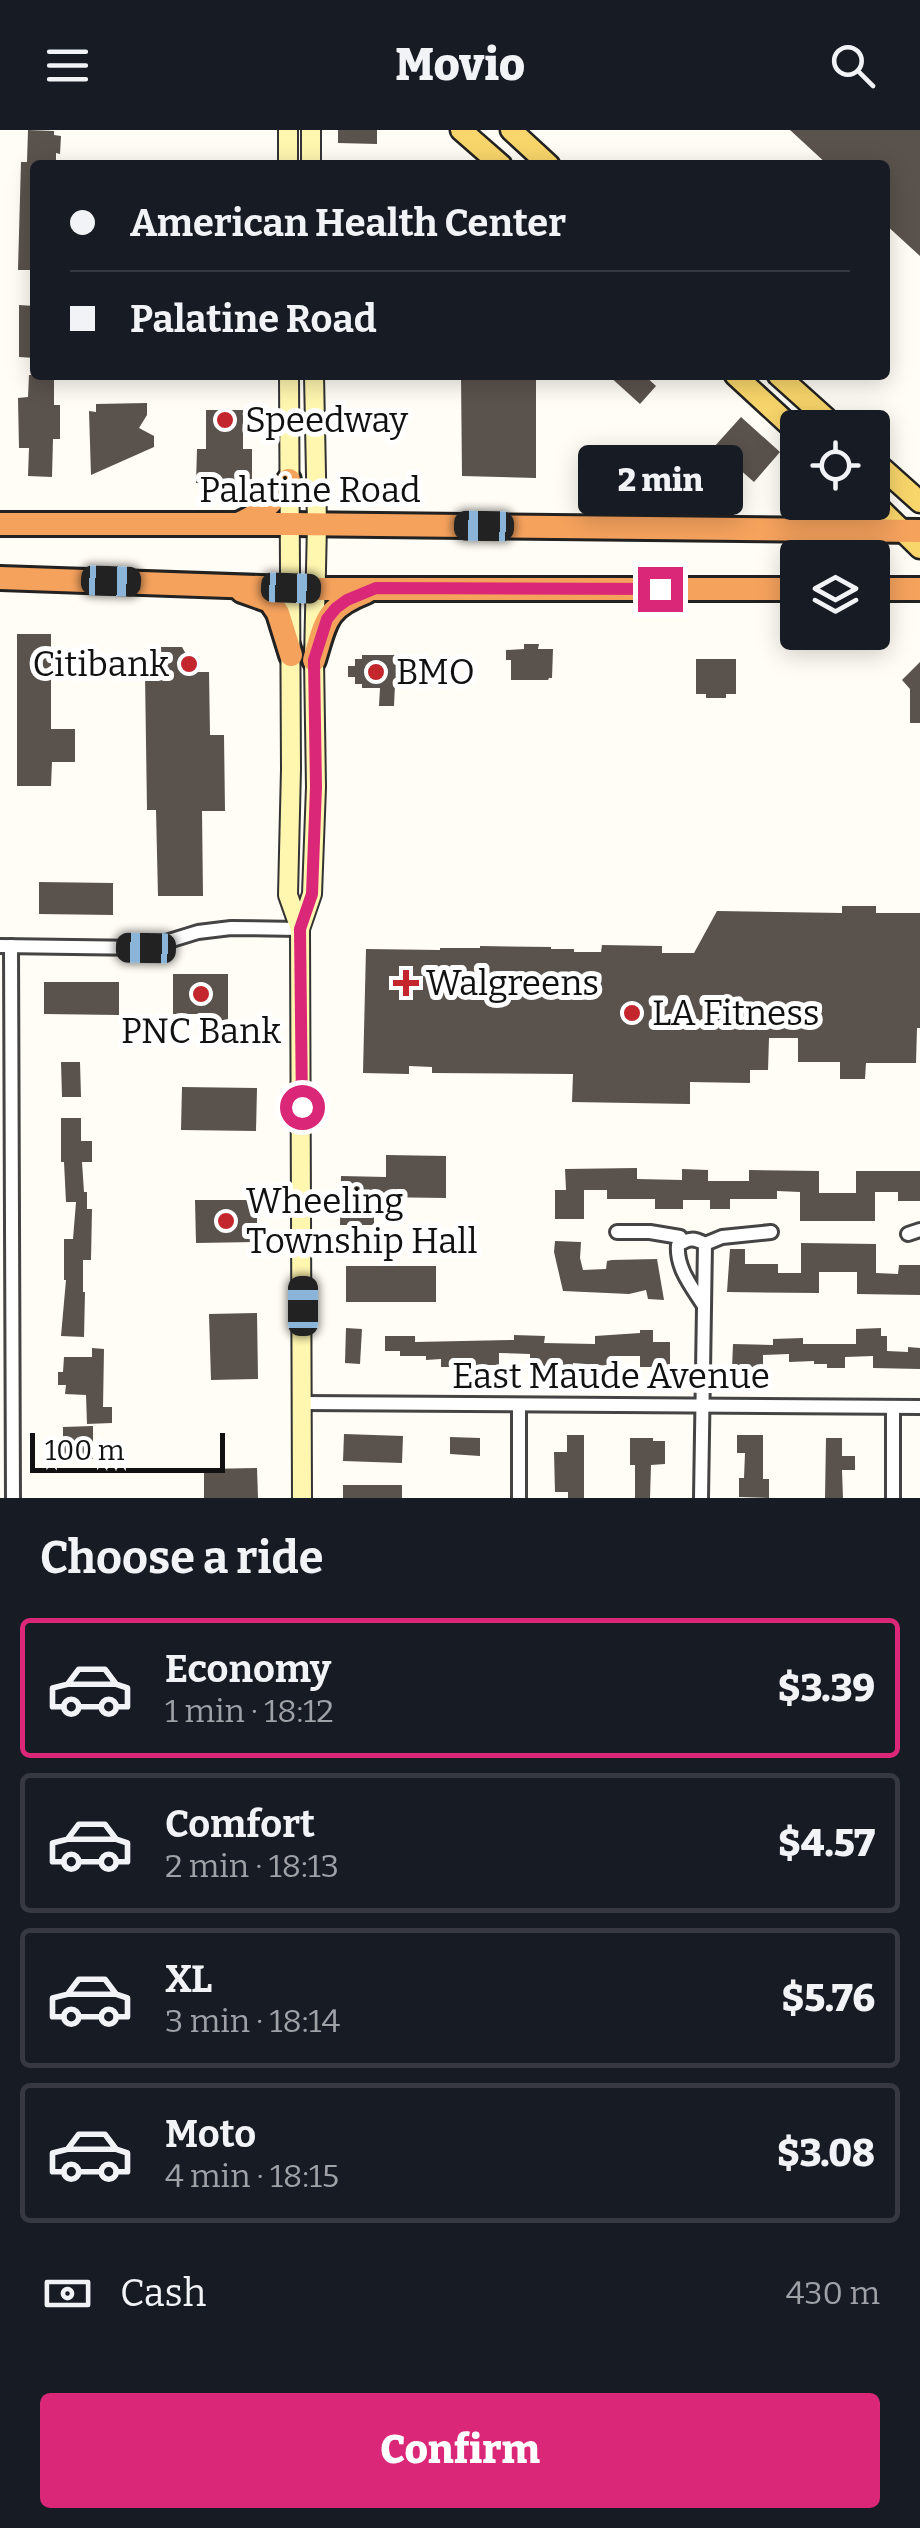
<!DOCTYPE html>
<meta charset="utf-8">
<style>
body{margin:0;font-family:Bitter,serif;background:#20242c;color:#f1f3f6;height:100vh;display:flex;flex-direction:column;font-size:38px;white-space:nowrap}
*{box-sizing:border-box;margin:0}
p{font-size:32px;color:#9ea1a6}
.icon{flex:none;width:55px;height:55px;fill:none;stroke:currentColor;stroke-width:2;stroke-linecap:round;stroke-linejoin:round}
.map{position:relative;height:1368px;overflow:hidden}
.details{display:flex;flex-direction:column;background:#171b24;flex:1}
.details>*{flex:none}
.banner{position:absolute;left:30px;top:30px;width:860px;height:220px;border-radius:10px;box-shadow:0 5px 25px #0003;display:grid;align-content:center;height:220px;padding:0 40px;background:#171b24}
.controls{position:absolute;left:780px;top:280px;display:grid;gap:20px}
.controls a{display:grid;place-items:center;width:110px;height:110px;border-radius:10px;background:#171b24;box-shadow:0 5px 25px #0003;font-size:50px}
.scale{position:absolute;left:30px;bottom:25px;width:195px;box-sizing:border-box;padding-left:10px;border:5px solid #111;border-top:0;font-size:28px;line-height:35px;white-space:nowrap;color:#111;-webkit-text-stroke:8px #fff;paint-order:stroke}
.end{position:absolute;width:45px;height:45px;margin:-22px;border:12px solid #db2777;background:#fff;box-shadow:0 0 0 5px #fff}
.from{border-radius:50%}
.bubble{position:absolute;height:70px;border-radius:10px;background:#171b24;box-shadow:0 5px 25px #0003;font-size:32px;font-weight:800;line-height:70px;text-align:center}
.car{position:absolute;width:30px;height:60px;margin:-30px -15px;border-radius:12px;box-shadow:0 0 8px 2px #0007;background:linear-gradient(#222 24%,#8ab4d8 0 40%,#222 0 76%,#8ab4d8 0 86%,#222 0)}
.banner b{display:flex;align-items:center;gap:35px;height:95px;font-size:38px}
.banner b+b{border-top:2px solid #363941}
.banner i{width:25px;height:25px;background:#f1f3f6}
ul{padding:0;list-style:none}
li{display:flex;align-items:center;gap:30px;height:140px;margin:0 20px 15px;padding:0 20px;border:5px solid #363941;border-radius:10px}
li div{flex:1}
li b{display:block;font-size:38px}
li em{font-style:normal;font-weight:800}
li.selected{border-color:#db2777}
li>.icon{width:90px;height:90px;stroke-width:1.5}
h2{padding:0 40px;font-size:45px;line-height:120px}
.pay{display:flex;align-items:center;gap:25px;height:110px;padding:0 40px;font-size:38px}
.pay p{margin-inline-start:auto}
.primary-button{display:flex;gap:20px;margin-top:auto;padding:20px 40px}
.primary-button a{flex:1;height:115px;border-radius:10px;background:#db2777;color:#fff;font-size:40px;font-weight:800;line-height:115px;text-align:center}
header{display:flex;justify-content:space-between;align-items:center;height:130px;padding:0 40px;background:#171b24;font-size:45px;font-weight:800}
.map>svg:first-child{display:block}
.building{fill:#5a524d}
.lines{fill:none;stroke-linecap:round;stroke-linejoin:round}
.street-casing{stroke:#444;stroke-width:18}
.secondary-casing{stroke:#333;stroke-width:22}
.primary-casing{stroke:#222;stroke-width:25}
.highway-casing{stroke:#222;stroke-width:28}
.street{stroke:#fff;stroke-width:12}
.secondary{stroke:#fff6b0;stroke-width:18}
.primary{stroke:#f9d66b;stroke-width:20}
.highway{stroke:#f5a25d;stroke-width:22}
.route{stroke:#db2777;stroke-width:12}
.poi-dot{fill:#c4262e;stroke:#fff;stroke-width:4}
.labels{text-anchor:middle;dominant-baseline:central;stroke-width:10;stroke-linejoin:round;paint-order:stroke}
.poi-label{font-size:35px;fill:#111;stroke:#fff;text-anchor:start}
.street-label{font-size:35px;fill:#111;stroke:#fff}
</style>
<header><svg class="icon" aria-label="menu" viewBox="0 0 24 24"><path d="M4 6h16M4 12h16M4 18h16"/></svg>Movio<svg class="icon" aria-label="search" viewBox="0 0 24 24"><circle cx="10" cy="10" r="6"/><path d="M15 15l6 6"/></svg></header>
<div class="map">
<svg width="920" height="1368" viewBox="0 0 920 1368">
<rect width="100%" height="100%" fill="#fffdf5"/>
<!-- building -->
<g class="building">
<path d="M28,0L54,1V5L61,6L60,24L56,23V35H35V140H18L21,32H27Z"/>
<path d="M338,0H377V14L338,13Z"/>
<path d="M790,0H920V126L885,94V35H828Z"/>
<path d="M19,175L35,176V228L19,227Z"/>
<path d="M29,245H54V275H60V309H53L52,347L28,346L29,318H19L18,268L28,267Z"/>
<path d="M461,245H536V348L462,346Z"/>
<path d="M608,245H644L656,256L640,274Z"/>
<path d="M147,273V285L139,298L154,306V317L91,345L89,281L96,282V274Z"/>
<path d="M206,280H243V319H252V353H196L197,319H206Z"/>
<path d="M741,287L780,322L754,352L714,317Z"/>
<path d="M17,504H51V599H75V632H52L51,656H17Z"/>
<path d="M524,514H539L538,519H553L552,548H549L548,550H511V530H506V520L524,519Z"/>
<path d="M161,517H182L196,542H209L210,605H224L225,681H202L203,766H158L156,680H147L145,544L162,543Z"/>
<path d="M362,525H395V529H404V554H395L394,576H379L380,558H362V554H355V547H348V536H355V529H362Z"/>
<path d="M696,529H736V564H726V568H706V564H696Z"/>
<path d="M920,532V593H910V559L902,550Z"/>
<path d="M39,752L113,753V785L39,784Z"/>
<path d="M842,776H876V783H920V898H917L916,933H866L865,949H840V932H798V908H769L768,940H750V953L690,952V974L572,972L573,944L432,943V937L409,936V944L363,943L366,819L440,820V818H480V816L551,817V819H574V822H601L602,815L662,816V823H694L717,781L842,783Z"/>
<path d="M173,844H228V901H201L200,884H173Z"/>
<path d="M44,852H119V885L44,884Z"/>
<path d="M61,932H80L81,967H62Z"/>
<path d="M182,957L257,958L256,1001L181,1000Z"/>
<path d="M61,988H81V1011H92V1032H82L84,1062H87V1079H92L91,1130H83V1162H85L84,1207L61,1206L66,1150H64V1109H73L76,1072H66L64,1032H61Z"/>
<path d="M386,1025L446,1026V1068L374,1067V1095H340L341,1046L386,1047Z"/>
<path d="M637,1038V1049L682,1050V1039L708,1040V1051H749V1040L819,1041V1063H856V1041H920V1071H898V1062H875V1091H800V1062L777,1061V1069H730V1079H710V1070H683V1079H655V1069H607V1060H584V1089H555V1060H566L565,1039Z"/>
<path d="M195,1070H257V1112L196,1113Z"/>
<path d="M555,1111L581,1112L580,1128L583,1140L606,1139L607,1131L612,1130L657,1129L664,1170L648,1169L646,1160L629,1164L563,1161L554,1122Z"/>
<path d="M801,1113L876,1114V1143L898,1144L899,1135H920V1165L857,1164V1142H819V1163L727,1162L730,1119H745V1134H778V1143H801Z"/>
<rect x="346" y="1136" width="90" height="36"/>
<path d="M257,1183L258,1249L211,1250L209,1184Z"/>
<path d="M346,1198L362,1199L360,1234L345,1233Z"/>
<path d="M881,1198V1206H887V1221L908,1222V1217L920,1218V1239L873,1238V1226L845,1227V1238H827V1234H814V1231L789,1232V1224L763,1225V1238H732L733,1214L773,1215V1209L803,1208V1214H856V1199Z"/>
<path d="M640,1200H653V1212H670V1237H640V1226H611V1236L573,1233V1237L530,1236V1224L499,1223V1235H460V1237H441V1229L426,1230V1226H400V1221H385V1206H415V1212L514,1210V1205L545,1206L544,1213L595,1214V1206L640,1203Z"/>
<path d="M92,1218L104,1219L103,1277H112V1293L87,1294L86,1265L65,1264L66,1255H58V1242H63L64,1227H92Z"/>
<path d="M93,1296V1329H63V1297Z"/>
<path d="M344,1304L403,1306L402,1333L343,1331Z"/>
<path d="M567,1305H584V1368H568V1362H555L554,1322H567Z"/>
<path d="M737,1305H763V1349H769V1368L739,1367V1348H744L745,1323H737Z"/>
<path d="M450,1307L480,1308V1326L450,1324Z"/>
<path d="M630,1308H653V1311H665V1334L651,1335L650,1368H635V1335H630Z"/>
<path d="M826,1308H842V1326H855V1340H842L843,1368H825Z"/>
<path d="M257,1338L258,1368H204V1339Z"/>
<rect x="343" y="1355" width="59" height="13"/>
</g>
<g class="lines">
<defs>
<g id="street">
<path d="M0,816L146,818L198,802L231,798L300,799"/>
<path d="M11,816L13,1368"/>
<path d="M617,1102H650L680,1107L683,1112"/>
<path d="M908,1104L920,1100"/>
<path d="M705,1114L722,1107L771,1102"/>
<path d="M302,1273L920,1277"/>
<path d="M519,1276V1368"/>
<path d="M893,1278V1368"/>
<path d="M701,1368L705,1114C694,1108 689,1108 678,1115C676,1138 692,1157 704,1176"/>
</g>
<g id="secondary">
<path d="M288,0V35"/>
<path d="M311,0V35"/>
<path d="M289,245L291,639L288,765L300,799L302,1368"/>
<path d="M300,799L312,764L316,657L314,530L317,394L314,245"/>
</g>
<g id="primary">
<path d="M461,0L501,35"/>
<path d="M511,0L549,35"/>
<path d="M735,245L798,303"/>
<path d="M778,245L837,298"/>
<path d="M872,329L920,372"/>
<path d="M872,371L920,418"/>
</g>
<g id="highway">
<path d="M240,393C265,382 273,371 289,350"/>
<path d="M0,394H291L920,401"/>
<path d="M826,397C841,393 853,390 853,372"/>
<path d="M0,448L317,459H798"/>
<path d="M872,459H920"/>
<path d="M242,461L270,471L278,483L291,525"/>
<path d="M314,530C326,491 325,478 366,462"/>
</g>
</defs>
<!-- street casing -->
<use href="#street" class="street-casing"/>
<!-- secondary casing -->
<use href="#secondary" class="secondary-casing"/>
<!-- primary casing -->
<use href="#primary" class="primary-casing"/>
<!-- highway casing -->
<use href="#highway" class="highway-casing"/>
<!-- street -->
<use href="#street" class="street"/>
<!-- secondary -->
<use href="#secondary" class="secondary"/>
<!-- primary -->
<use href="#primary" class="primary"/>
<!-- highway -->
<use href="#highway" class="highway"/>
</g>
<g class="lines">
<!-- route -->
<path class="route" d="M302,977L300,799L312,764L316,657L314,530L327,489L336,478L347,470L376,458L660,459"/>
</g>
<!-- markers -->
<g class="poi-dot">
<circle cx="225" cy="290" r="10"/>
<circle cx="189" cy="534" r="10"/>
<circle cx="376" cy="542" r="10"/>
<path d="M401 838h10v10h10v10h-10v10h-10v-10h-10v-10h10z"/>
<circle cx="201" cy="864" r="10"/>
<circle cx="632" cy="883" r="10"/>
<circle cx="226" cy="1091" r="10"/>
</g>
<g class="labels">
<!-- poi labels -->
<g class="poi-label">
<text x="245" y="290">Speedway</text>
<text x="169" y="534" text-anchor="end">Citibank</text>
<text x="396" y="542">BMO</text>
<text x="426" y="853">Walgreens</text>
<text x="652" y="883">LA Fitness</text>
<text x="201" y="901" text-anchor="middle">PNC Bank</text>
<text x="246" y="1071">Wheeling<tspan x="246" dy="40">Township Hall</tspan></text>
</g>
<!-- street labels -->
<g class="street-label">
<text x="310" y="360">Palatine Road</text>
<text x="611" y="1246">East Maude Avenue</text>
</g>
</g>
</svg>
<div class="controls">
<a><svg class="icon" aria-label="locate" viewBox="0 0 24 24"><circle cx="12" cy="12" r="6"/><path d="M12 2v4M12 18v4M2 12h4M18 12h4"/></svg></a>
<a><svg class="icon" aria-label="layers" viewBox="0 0 24 24"><path d="M12 4l9 5-9 5-9-5zM3 14l9 5 9-5"/></svg></a>
</div>
<div class="scale">100 m</div>
<i class="end from" style="left:302px;top:977px"></i>
<i class="end" style="left:660px;top:459px"></i>
<div class="bubble" style="left:578px;top:315px;width:165px">2 min</div>
<i class="car" style="left:484px;top:396px;rotate:271deg"></i>
<i class="car" style="left:111px;top:451px;rotate:92deg"></i>
<i class="car" style="left:291px;top:458px;rotate:92deg"></i>
<i class="car" style="left:146px;top:818px;rotate:271deg"></i>
<i class="car" style="left:303px;top:1176px;rotate:0deg"></i>
<div class="banner">
<b><i class="from"></i>American Health Center</b>
<b><i></i>Palatine Road</b>
</div>
</div>
<section class="details">
<h2>Choose a ride</h2>
<ul>
<li class="selected"><svg class="icon" aria-label="car" viewBox="0 0 24 24"><path d="M5 17H2v-5l4-1 3-4h7l3 4 3 1v5h-3M9 17h6M6 11h13"/><circle cx="7" cy="17" r="2"/><circle cx="17" cy="17" r="2"/></svg><div><b>Economy</b><p>1 min · 18:12</p></div><em>$3.39</em></li>
<li><svg class="icon" aria-label="car" viewBox="0 0 24 24"><path d="M5 17H2v-5l4-1 3-4h7l3 4 3 1v5h-3M9 17h6M6 11h13"/><circle cx="7" cy="17" r="2"/><circle cx="17" cy="17" r="2"/></svg><div><b>Comfort</b><p>2 min · 18:13</p></div><em>$4.57</em></li>
<li><svg class="icon" aria-label="car" viewBox="0 0 24 24"><path d="M5 17H2v-5l4-1 3-4h7l3 4 3 1v5h-3M9 17h6M6 11h13"/><circle cx="7" cy="17" r="2"/><circle cx="17" cy="17" r="2"/></svg><div><b>XL</b><p>3 min · 18:14</p></div><em>$5.76</em></li>
<li><svg class="icon" aria-label="car" viewBox="0 0 24 24"><path d="M5 17H2v-5l4-1 3-4h7l3 4 3 1v5h-3M9 17h6M6 11h13"/><circle cx="7" cy="17" r="2"/><circle cx="17" cy="17" r="2"/></svg><div><b>Moto</b><p>4 min · 18:15</p></div><em>$3.08</em></li>
</ul>
<div class="pay"><svg class="icon" aria-label="cash" viewBox="0 0 24 24"><path d="M3 7h18v10H3z"/><circle cx="12" cy="12" r="2"/></svg>Cash<p>430 m</p></div>
<div class="primary-button"><a>Confirm</a></div>
</section>
